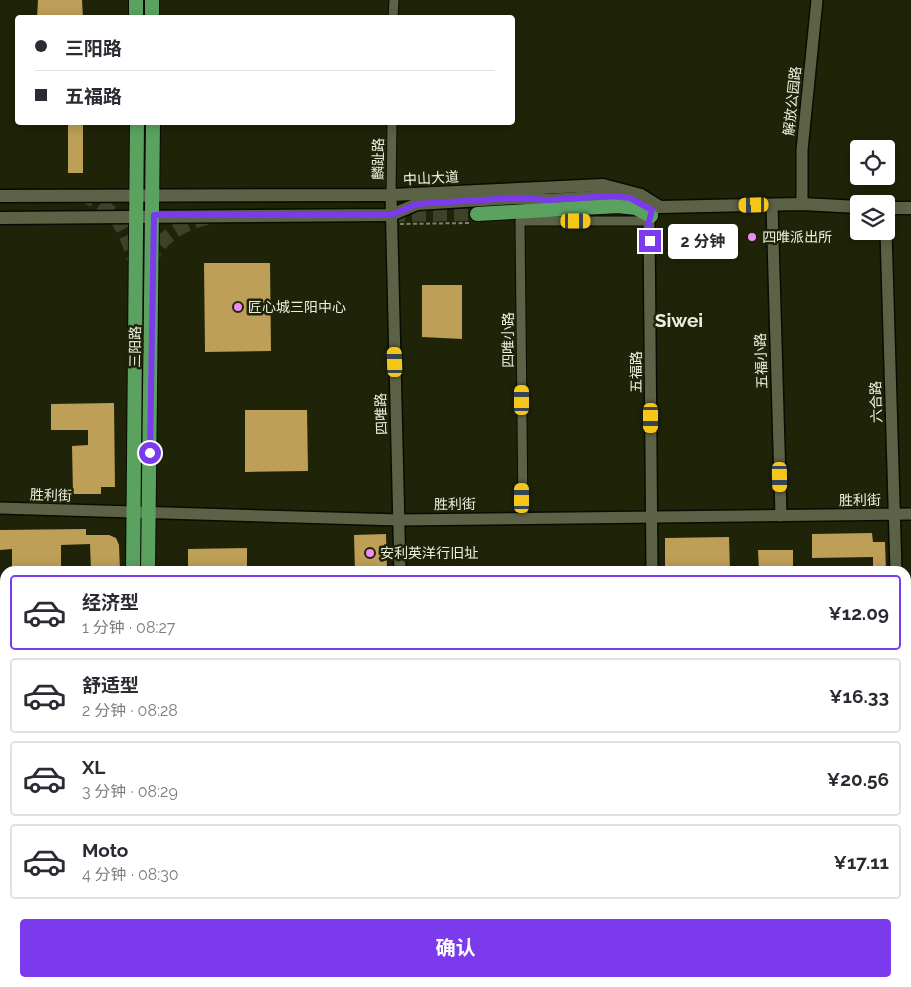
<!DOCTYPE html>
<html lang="zh">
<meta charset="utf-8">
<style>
body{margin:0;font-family:Raleway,"Noto Sans SC",sans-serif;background:#f2f2f3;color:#2b2b33;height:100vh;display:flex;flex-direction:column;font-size:19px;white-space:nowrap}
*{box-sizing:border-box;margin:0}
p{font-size:16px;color:#7c7c81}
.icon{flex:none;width:28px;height:28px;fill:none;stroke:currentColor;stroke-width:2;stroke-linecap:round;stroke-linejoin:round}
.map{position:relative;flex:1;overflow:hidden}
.drawer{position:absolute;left:0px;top:566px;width:911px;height:421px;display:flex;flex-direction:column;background:#fff;border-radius:15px 15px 0 0;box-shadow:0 2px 12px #0003}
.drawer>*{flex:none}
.guide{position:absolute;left:15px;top:15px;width:500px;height:110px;border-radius:5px;box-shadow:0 2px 12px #0003;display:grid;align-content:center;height:110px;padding:0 20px;background:#fff}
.buttons{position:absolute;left:850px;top:140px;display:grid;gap:10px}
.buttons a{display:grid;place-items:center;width:45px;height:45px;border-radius:5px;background:#fff;box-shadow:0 2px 12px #0003;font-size:25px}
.end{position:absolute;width:22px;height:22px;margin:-11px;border:6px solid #7c3aed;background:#fff;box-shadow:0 0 0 2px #fff}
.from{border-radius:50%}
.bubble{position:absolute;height:35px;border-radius:5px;background:#fff;box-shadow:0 2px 12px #0003;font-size:16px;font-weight:700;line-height:35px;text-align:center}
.car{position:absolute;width:15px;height:30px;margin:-15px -8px;border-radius:6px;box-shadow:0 0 4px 1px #0007;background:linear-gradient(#f5c518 24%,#345 0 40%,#f5c518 0 76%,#345 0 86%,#f5c518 0)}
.guide b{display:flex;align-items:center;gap:18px;height:48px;font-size:19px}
.guide b+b{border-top:1px solid #e1e1e2}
.guide i{width:12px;height:12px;background:#2b2b33}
ul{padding:9px 0 0;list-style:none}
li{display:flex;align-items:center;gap:15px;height:75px;margin:0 10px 8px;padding:0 10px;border:2px solid #e1e1e2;border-radius:5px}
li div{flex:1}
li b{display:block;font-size:19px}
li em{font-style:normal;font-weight:700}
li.active{border-color:#7c3aed}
li>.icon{width:45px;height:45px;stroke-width:1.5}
.cta{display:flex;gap:10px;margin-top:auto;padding:10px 20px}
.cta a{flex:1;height:58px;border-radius:5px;background:#7c3aed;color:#fff;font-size:20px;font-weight:700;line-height:58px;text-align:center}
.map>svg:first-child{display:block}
.green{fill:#673609}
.forest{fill:#7f4717}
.building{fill:#bd9f57}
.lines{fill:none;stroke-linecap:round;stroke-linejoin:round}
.primary-tunnel{stroke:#3e4228;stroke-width:14;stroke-dasharray:14 7;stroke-linecap:butt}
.service-casing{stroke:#090c00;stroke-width:7}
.minor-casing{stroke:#090c00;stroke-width:11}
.tertiary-casing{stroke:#090c00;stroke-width:14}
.secondary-casing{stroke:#090c00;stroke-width:15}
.primary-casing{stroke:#090c00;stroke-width:16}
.path{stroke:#7f836d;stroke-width:2;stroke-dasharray:4 2.5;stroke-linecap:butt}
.service{stroke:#5c6246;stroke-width:4.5}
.minor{stroke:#5c6246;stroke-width:9}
.tertiary{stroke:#5c6246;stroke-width:11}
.secondary{stroke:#5c6246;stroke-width:12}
.primary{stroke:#5ba260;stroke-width:14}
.route{stroke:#7c3aed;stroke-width:6}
.poi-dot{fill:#f08bf6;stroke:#1f2308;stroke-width:2}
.labels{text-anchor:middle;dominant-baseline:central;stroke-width:5;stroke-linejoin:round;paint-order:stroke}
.street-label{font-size:14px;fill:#ebefdf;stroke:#1f2308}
.poi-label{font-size:14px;fill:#ebefdf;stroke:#1f2308;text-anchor:start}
.district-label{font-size:19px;font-weight:bold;fill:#ebefdf;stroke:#1f2308}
</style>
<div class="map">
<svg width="911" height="987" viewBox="0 0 911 987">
<rect width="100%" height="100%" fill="#1f2308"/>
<!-- green -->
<path class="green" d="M0,842H5V982H906V856H911V987H0Z"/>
<!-- forest -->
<g class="forest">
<path d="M906,897H911V921L909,923L906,917Z"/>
<path d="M911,963V987H769V982H906V965Z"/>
<path d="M5,980V982L111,983V987H5Z"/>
<rect x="167" y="982" width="169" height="5"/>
<rect x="352" y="982" width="373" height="5"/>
</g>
<!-- building -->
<g class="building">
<path d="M38,0H82L83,18H37Z"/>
<rect x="68" y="122" width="15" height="51"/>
<path d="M204,263H270L271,351L205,352Z"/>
<path d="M422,285H462V339L422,337Z"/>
<path d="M114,403L115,487H101V494H73L72,446L88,445V430H51V404Z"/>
<path d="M245,410H307L308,471L245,472Z"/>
<path d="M86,529V535H109L116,538L119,545L120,571H91L90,544L61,545V571H12V549L0,550V530Z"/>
<path d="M872,533L873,542H885L886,571H873V557L812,558V534Z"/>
<path d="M386,534L387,571H355L354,535Z"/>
<path d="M729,537L730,571H665V538Z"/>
<path d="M247,548V571H188V549Z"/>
<path d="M758,550H793V571H759Z"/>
</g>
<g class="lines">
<!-- primary-tunnel -->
<g class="primary-tunnel">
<path d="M81,195C114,205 125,228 134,259"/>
<path d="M391,215L477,214"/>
<path d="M150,263C156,239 183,223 207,218"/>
<path d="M140,483L141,571"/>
<path d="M139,982V987"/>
<path d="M150,982V987"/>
</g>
<defs>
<g id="service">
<path d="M0,877H5"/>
<path d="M906,884H911"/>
</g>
<g id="minor">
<path d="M393,18L394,0"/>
<path d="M391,195L392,122"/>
<path d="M523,518L520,221H649"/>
</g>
<g id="tertiary">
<path d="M391,195L400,571"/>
<path d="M802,204V150L817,0"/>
<path d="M772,205L781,516"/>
<path d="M886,231L896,571"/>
<path d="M0,508L399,520L911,514"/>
<path d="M652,571L649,221L654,210"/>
</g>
<g id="secondary">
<path d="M0,196L391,195L603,185L641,195L660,207L802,204L859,207"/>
<path d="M886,208H911"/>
<path d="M0,218L391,215L417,204L516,198L549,200L610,196L635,200"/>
</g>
<g id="primary">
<path d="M136,0V18"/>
<path d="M152,0V18"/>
<path d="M477,214L618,206L636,208L651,216"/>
<path d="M133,571L137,122"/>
<path d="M148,571L153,122"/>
<path d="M0,813H5"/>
<path d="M0,827H5"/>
<path d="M906,828H911"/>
<path d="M906,841H911"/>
</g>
</defs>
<!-- service casing -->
<use href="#service" class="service-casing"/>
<!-- minor casing -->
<use href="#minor" class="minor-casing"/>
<!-- tertiary casing -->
<use href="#tertiary" class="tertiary-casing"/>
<!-- secondary casing -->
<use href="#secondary" class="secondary-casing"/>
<!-- primary casing -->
<use href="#primary" class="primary-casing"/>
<!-- path -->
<g class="path">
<path d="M400,224L471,223"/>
<path d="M0,963L5,964"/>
<path d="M34,982L38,987"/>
<path d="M485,982L490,987"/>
<path d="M805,982L807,987"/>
<path d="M869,982L871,987"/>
<path d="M69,987L74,982"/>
<path d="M128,987V982"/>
<path d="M151,987V982"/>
<path d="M343,987V982"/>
<path d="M611,987L616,982"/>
<path d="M746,987V982"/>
</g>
<!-- service -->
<use href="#service" class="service"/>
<!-- minor -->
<use href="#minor" class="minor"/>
<!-- tertiary -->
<use href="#tertiary" class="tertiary"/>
<!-- secondary -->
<use href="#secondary" class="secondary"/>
<!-- primary -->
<use href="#primary" class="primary"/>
</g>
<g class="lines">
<!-- route -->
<path class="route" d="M150,453L154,215H391L417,204L516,198L549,200L610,196L630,198L652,210L649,221L650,241"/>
</g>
<!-- markers -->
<g class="poi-dot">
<circle cx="752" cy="237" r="5"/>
<circle cx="238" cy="307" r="5"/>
<circle cx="370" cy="553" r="5"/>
</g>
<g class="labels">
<!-- street labels -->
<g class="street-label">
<text transform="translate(792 101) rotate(-84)">解放公园路</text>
<text transform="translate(378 159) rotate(-89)">麟趾路</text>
<text transform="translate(431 178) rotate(-3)">中山大道</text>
<text transform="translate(508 340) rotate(-90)">四唯小路</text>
<text transform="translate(135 347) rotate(-89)">三阳路</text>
<text transform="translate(761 361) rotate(-92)">五福小路</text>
<text transform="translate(636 372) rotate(-90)">五福路</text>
<text transform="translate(876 402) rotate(-92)">六合路</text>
<text transform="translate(381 414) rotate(-92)">四唯路</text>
<text transform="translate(51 495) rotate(2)">胜利街</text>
<text transform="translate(860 500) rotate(-1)">胜利街</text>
<text transform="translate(455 504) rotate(-1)">胜利街</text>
</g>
<!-- poi labels -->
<g class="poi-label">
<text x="762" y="237">四唯派出所</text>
<text x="248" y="307">匠心城三阳中心</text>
<text x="380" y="553">安利英洋行旧址</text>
</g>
<!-- district labels -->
<g class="district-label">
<text x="679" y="320">Siwei</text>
</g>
</g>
</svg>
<div class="buttons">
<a><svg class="icon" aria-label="locate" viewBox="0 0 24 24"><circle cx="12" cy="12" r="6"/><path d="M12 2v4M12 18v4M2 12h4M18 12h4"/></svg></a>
<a><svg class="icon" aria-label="layers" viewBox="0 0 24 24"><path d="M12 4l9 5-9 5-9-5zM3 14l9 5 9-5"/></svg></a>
</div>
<i class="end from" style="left:150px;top:453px"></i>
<i class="end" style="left:650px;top:241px"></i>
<div class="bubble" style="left:668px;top:224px;width:70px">2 分钟</div>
<i class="car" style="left:754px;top:205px;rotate:269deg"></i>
<i class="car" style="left:576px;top:221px;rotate:90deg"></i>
<i class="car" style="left:395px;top:362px;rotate:358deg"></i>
<i class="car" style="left:522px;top:400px;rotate:0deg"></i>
<i class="car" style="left:651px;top:418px;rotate:180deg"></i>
<i class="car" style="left:780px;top:477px;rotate:179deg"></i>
<i class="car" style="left:522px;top:498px;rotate:0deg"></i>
<div class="guide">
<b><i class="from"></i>三阳路</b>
<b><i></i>五福路</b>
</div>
<section class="drawer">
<ul>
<li class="active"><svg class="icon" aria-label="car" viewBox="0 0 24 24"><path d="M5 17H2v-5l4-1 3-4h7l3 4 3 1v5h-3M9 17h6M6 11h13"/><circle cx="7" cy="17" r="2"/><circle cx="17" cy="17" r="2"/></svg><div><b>经济型</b><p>1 分钟 · 08:27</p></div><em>¥12.09</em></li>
<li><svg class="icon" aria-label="car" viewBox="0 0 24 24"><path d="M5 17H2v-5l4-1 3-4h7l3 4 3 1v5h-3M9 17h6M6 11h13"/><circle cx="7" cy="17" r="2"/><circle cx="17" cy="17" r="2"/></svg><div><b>舒适型</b><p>2 分钟 · 08:28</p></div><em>¥16.33</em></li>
<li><svg class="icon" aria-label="car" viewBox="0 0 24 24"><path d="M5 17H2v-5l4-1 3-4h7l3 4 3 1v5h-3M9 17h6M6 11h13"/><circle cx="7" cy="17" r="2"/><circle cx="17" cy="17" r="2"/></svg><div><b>XL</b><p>3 分钟 · 08:29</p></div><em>¥20.56</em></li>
<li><svg class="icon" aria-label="car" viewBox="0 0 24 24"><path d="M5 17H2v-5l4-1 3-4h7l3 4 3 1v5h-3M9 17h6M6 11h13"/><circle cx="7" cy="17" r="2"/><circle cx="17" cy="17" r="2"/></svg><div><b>Moto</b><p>4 分钟 · 08:30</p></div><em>¥17.11</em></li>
</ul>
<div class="cta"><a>确认</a></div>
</section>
</div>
